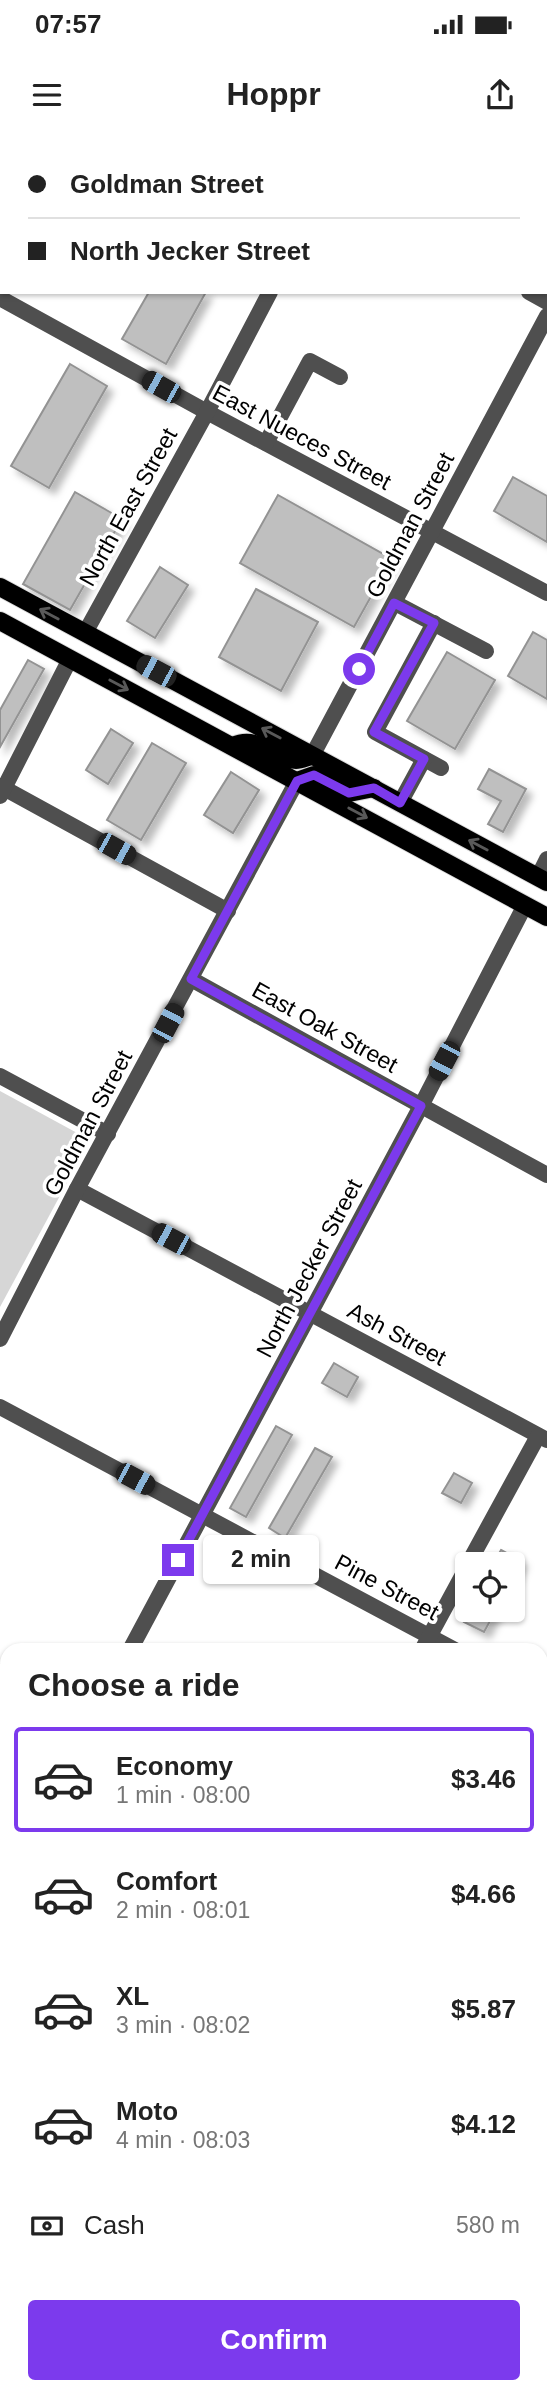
<!DOCTYPE html>
<meta charset="utf-8">
<style>
body{margin:0;font-family:Helvetica,sans-serif;background:#f6f6f6;color:#222;height:100vh;display:flex;flex-direction:column;font-size:26px;white-space:nowrap}
*{box-sizing:border-box;margin:0}
p{font-size:23px;color:#767676}
.icon{flex:none;width:38px;height:38px;fill:none;stroke:currentColor;stroke-width:2;stroke-linecap:round;stroke-linejoin:round}
.map{position:relative;flex:1;overflow:hidden}
.details{position:absolute;left:0px;top:1503px;width:548px;height:751px;display:flex;flex-direction:column;background:#fff;border-radius:21px 21px 0 0;box-shadow:0 2px 5px #0004}
.details>*{flex:none}
.hud{position:absolute;left:0px;top:0px;width:548px;height:154px;box-shadow:0 2px 5px #0004;display:grid;align-content:center;height:154px;padding:0 28px;background:#fff}
.controls{position:absolute;left:455px;top:1412px;display:grid;gap:14px}
.controls a{display:grid;place-items:center;width:70px;height:70px;border-radius:7px;background:#fff;box-shadow:0 2px 5px #0004;font-size:35px}
.end{position:absolute;width:32px;height:32px;margin:-16px;border:9px solid #7c3aed;background:#fff;box-shadow:0 0 0 4px #fff}
.from{border-radius:50%}
.bubble{position:absolute;height:49px;border-radius:7px;background:#fff;box-shadow:0 2px 5px #0004;font-size:23px;font-weight:600;line-height:49px;text-align:center}
.car{position:absolute;width:21px;height:42px;margin:-21px -10px;border-radius:9px;box-shadow:0 0 5px 2px #0007;background:linear-gradient(#222 24%,#8ab4d8 0 40%,#222 0 76%,#8ab4d8 0 86%,#222 0)}
.hud b{display:flex;align-items:center;gap:24px;height:66px;font-size:26px}
.hud b+b{border-top:2px solid #e0e0e0}
.hud i{width:18px;height:18px;background:#222}
ul{padding:0;list-style:none}
li{display:flex;align-items:center;gap:21px;height:105px;margin:0 14px 10px;padding:0 14px;border:4px solid transparent;border-radius:7px}
li div{flex:1}
li b{display:block;font-size:26px}
li em{font-style:normal;font-weight:600}
li.current{border-color:#7c3aed}
li>.icon{width:63px;height:63px;stroke-width:1.5}
h2{padding:0 28px;font-size:32px;line-height:84px}
.pay{display:flex;align-items:center;gap:18px;height:77px;padding:0 28px;font-size:26px}
.pay p{margin-inline-start:auto}
.cta{display:flex;gap:14px;margin-top:auto;padding:14px 28px}
.cta a{flex:1;height:80px;border-radius:7px;background:#7c3aed;color:#fff;font-size:28px;font-weight:600;line-height:80px;text-align:center}
.status{display:flex;justify-content:space-between;align-items:center;height:49px;padding:0 35px;background:#fff;direction:ltr}
.status svg{height:19px;fill:currentColor}
header{display:flex;justify-content:space-between;align-items:center;height:91px;padding:0 28px;background:#fff;font-size:32px;font-weight:600}
.map>svg:first-child{display:block}
.green{fill:#d6d6d6}
.building{fill:#bfbfbf;stroke:#939393;stroke-width:2;filter:url(#shadow)}
.lines{fill:none;stroke-linecap:round;stroke-linejoin:round}
.major-casing{stroke:#dbdbdb;stroke-width:20}
.minor{stroke:#4f4f4f;stroke-width:16}
.major{stroke:#000;stroke-width:18}
.rail-casing{stroke:#000;stroke-width:8}
.rail{stroke:#fff;stroke-width:5;stroke-dasharray:16;stroke-linecap:butt}
.oneway{stroke:#595959}
.route{stroke:#7c3aed;stroke-width:9}
.labels{text-anchor:middle;dominant-baseline:central;stroke-width:7;stroke-linejoin:round;paint-order:stroke}
.street-label{font-size:23px;fill:#000;stroke:#fff}
</style>
<div class="status"><b>07:57</b><svg viewBox="0 0 49 12"><path d="M0 12V9h3v3zM5 12V6h3v6zM10 12V3h3v9zM15 12V0h3v12zM26 1h20v11H26zM47 4h2v5h-2z"/></svg></div>
<header><svg class="icon" aria-label="menu" viewBox="0 0 24 24"><path d="M4 6h16M4 12h16M4 18h16"/></svg>Hoppr<svg class="icon" aria-label="share" viewBox="0 0 24 24"><path d="M12 15V3M7 8l5-5 5 5M5 13v7h14v-7"/></svg></header>
<div class="map">
<svg width="547" height="2253" viewBox="0 0 547 2253">
<defs>
<filter id="shadow"><feDropShadow dx="6" dy="6" stdDeviation="3.5" flood-color="#0004"/></filter>
</defs>
<rect width="100%" height="100%" fill="#fff"/>
<!-- green -->
<path class="green" d="M0,951L90,1000L0,1167Z"/>
<!-- building -->
<g class="building">
<path d="M149,152H206L166,224L122,199Z"/>
<path d="M70,224L107,246L49,348L11,326Z"/>
<path d="M513,337L547,356V402L494,371Z"/>
<path d="M75,352L122,379L70,470L23,444Z"/>
<path d="M278,355L392,419L354,487L240,423Z"/>
<path d="M160,427L188,445L155,498L127,481Z"/>
<path d="M256,449L318,482L281,551L219,517Z"/>
<path d="M533,492L547,500V559L508,536Z"/>
<path d="M447,512L495,540L455,609L407,581Z"/>
<path d="M28,520L44,529L0,607V570Z"/>
<path d="M111,589L133,603L108,644L86,630Z"/>
<path d="M152,603L186,623L141,700L107,680Z"/>
<path d="M489,629L526,649L503,692L488,684L501,661L478,649Z"/>
<path d="M231,632L259,650L233,693L204,675Z"/>
<path d="M334,1223L358,1237L347,1257L322,1243Z"/>
<path d="M276,1286L292,1295L246,1377L230,1368Z"/>
<path d="M315,1308L332,1317L285,1398L269,1388Z"/>
<path d="M454,1333L472,1343L461,1363L442,1353Z"/>
<path d="M501,1410L521,1421L513,1438V1424H493Z"/>
<path d="M470,1470H496L484,1492L464,1482Z"/>
<path d="M0,1659L7,1663V1713L0,1709Z"/>
<path d="M7,1854V1996L0,2002V1860Z"/>
<path d="M0,2006L7,2015V2029L0,2035Z"/>
</g>
<g class="lines">
<defs>
<g id="major">
<path d="M0,447L547,742"/>
<path d="M0,481L547,777"/>
<path d="M233,606C260,594 271,620 296,620C301,620 307,617 312,616"/>
<path d="M297,641L314,635L349,653L374,648"/>
</g>
</defs>
<!-- major casing -->
<use href="#major" class="major-casing"/>
<!-- minor -->
<g class="minor">
<path d="M245,0L248,2"/>
<path d="M62,2L63,0"/>
<path d="M350,2L351,0"/>
<path d="M0,116L2,113"/>
<path d="M529,152L547,162"/>
<path d="M0,158L207,272L547,453"/>
<path d="M266,303L310,221L340,237"/>
<path d="M395,463L486,511"/>
<path d="M434,483L375,592L441,628"/>
<path d="M85,493L207,272L270,152"/>
<path d="M312,616L547,176"/>
<path d="M0,646L228,771"/>
<path d="M0,656L70,519"/>
<path d="M400,663L424,619"/>
<path d="M538,737L547,719"/>
<path d="M191,839L547,1035"/>
<path d="M0,936L108,994"/>
<path d="M77,1049L547,1300"/>
<path d="M0,1199L77,1049L297,641"/>
<path d="M0,1267L455,1510"/>
<path d="M468,1424L538,1296"/>
<path d="M130,1510L421,966L525,765"/>
<path d="M422,1510L467,1427"/>
<path d="M0,1531L7,1535"/>
<path d="M541,1557L547,1560"/>
<path d="M541,2011L547,2009"/>
<path d="M541,2091L547,2098"/>
<path d="M0,2162L7,2171"/>
<path d="M0,2230L7,2227"/>
<path d="M67,2247L72,2253"/>
<path d="M381,2247L386,2253"/>
</g>
<!-- major -->
<use href="#major" class="major"/>
<defs>
<g id="rail">
<path d="M0,1769L7,1770"/>
<path d="M541,1851L547,1852"/>
</g>
</defs>
<!-- rail casing -->
<use href="#rail" class="rail-casing"/>
<!-- rail -->
<use href="#rail" class="rail"/>
</g>
<!-- one-way arrows -->
<defs><path id="oneway-shaft" d="M-6 0H5M1.5-3L5.5 0L1.5 3" fill="none" stroke-width="1.6" stroke-linecap="round" stroke-linejoin="round" transform="scale(1.75)"/></defs>
<g class="oneway">
<use href="#oneway-shaft" transform="translate(49 474) rotate(-152)"/>
<use href="#oneway-shaft" transform="translate(119 545) rotate(28)"/>
<use href="#oneway-shaft" transform="translate(271 593) rotate(-152)"/>
<use href="#oneway-shaft" transform="translate(358 673) rotate(28)"/>
<use href="#oneway-shaft" transform="translate(478 705) rotate(-152)"/>
</g>
<g class="lines">
<!-- route -->
<path class="route" d="M178,1420L421,966L191,839L297,641L314,635L349,653L374,648L400,663L424,619L374,592L434,483L394,463L359,529"/>
</g>
<g class="labels">
<!-- street labels -->
<g class="street-label">
<text transform="translate(302 297) rotate(28)">East Nueces Street</text>
<text transform="translate(128 367) rotate(-61)">North East Street</text>
<text transform="translate(410 385) rotate(-62)">Goldman Street</text>
<text transform="translate(325 887) rotate(29)">East Oak Street</text>
<text transform="translate(88 983) rotate(-62)">Goldman Street</text>
<text transform="translate(309 1128) rotate(-62)">North Jecker Street</text>
<text transform="translate(397 1194) rotate(28)">Ash Street</text>
<text transform="translate(387 1447) rotate(28)">Pine Street</text>
</g>
</g>
</svg>
<div class="controls">
<a><svg class="icon" aria-label="locate" viewBox="0 0 24 24"><circle cx="12" cy="12" r="6"/><path d="M12 2v4M12 18v4M2 12h4M18 12h4"/></svg></a>
</div>
<i class="end from" style="left:359px;top:529px"></i>
<i class="end" style="left:178px;top:1420px"></i>
<div class="bubble" style="left:203px;top:1395px;width:116px">2 min</div>
<i class="car" style="left:161px;top:247px;rotate:299deg"></i>
<i class="car" style="left:156px;top:531px;rotate:298deg"></i>
<i class="car" style="left:116px;top:709px;rotate:119deg"></i>
<i class="car" style="left:168px;top:883px;rotate:28deg"></i>
<i class="car" style="left:444px;top:921px;rotate:208deg"></i>
<i class="car" style="left:171px;top:1099px;rotate:298deg"></i>
<i class="car" style="left:135px;top:1339px;rotate:118deg"></i>
<div class="hud">
<b><i class="from"></i>Goldman Street</b>
<b><i></i>North Jecker Street</b>
</div>
<section class="details">
<h2>Choose a ride</h2>
<ul>
<li class="current"><svg class="icon" aria-label="car" viewBox="0 0 24 24"><path d="M5 17H2v-5l4-1 3-4h7l3 4 3 1v5h-3M9 17h6M6 11h13"/><circle cx="7" cy="17" r="2"/><circle cx="17" cy="17" r="2"/></svg><div><b>Economy</b><p>1 min · 08:00</p></div><em>$3.46</em></li>
<li><svg class="icon" aria-label="car" viewBox="0 0 24 24"><path d="M5 17H2v-5l4-1 3-4h7l3 4 3 1v5h-3M9 17h6M6 11h13"/><circle cx="7" cy="17" r="2"/><circle cx="17" cy="17" r="2"/></svg><div><b>Comfort</b><p>2 min · 08:01</p></div><em>$4.66</em></li>
<li><svg class="icon" aria-label="car" viewBox="0 0 24 24"><path d="M5 17H2v-5l4-1 3-4h7l3 4 3 1v5h-3M9 17h6M6 11h13"/><circle cx="7" cy="17" r="2"/><circle cx="17" cy="17" r="2"/></svg><div><b>XL</b><p>3 min · 08:02</p></div><em>$5.87</em></li>
<li><svg class="icon" aria-label="car" viewBox="0 0 24 24"><path d="M5 17H2v-5l4-1 3-4h7l3 4 3 1v5h-3M9 17h6M6 11h13"/><circle cx="7" cy="17" r="2"/><circle cx="17" cy="17" r="2"/></svg><div><b>Moto</b><p>4 min · 08:03</p></div><em>$4.12</em></li>
</ul>
<div class="pay"><svg class="icon" aria-label="cash" viewBox="0 0 24 24"><path d="M3 7h18v10H3z"/><circle cx="12" cy="12" r="2"/></svg>Cash<p>580 m</p></div>
<div class="cta"><a>Confirm</a></div>
</section>
</div>
